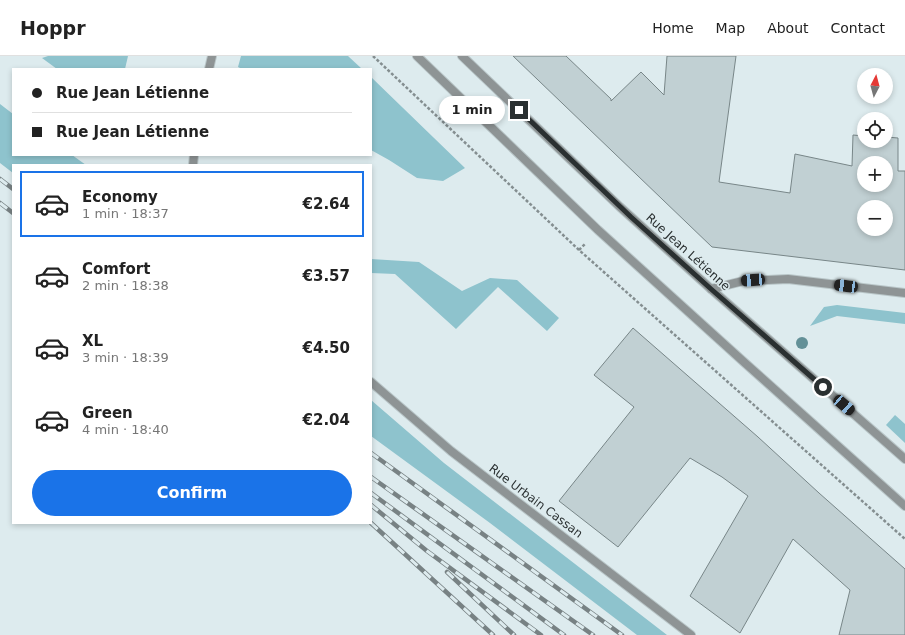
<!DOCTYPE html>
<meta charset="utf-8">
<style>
body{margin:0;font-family:"DejaVu Sans",sans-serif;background:#f6f6f6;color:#222;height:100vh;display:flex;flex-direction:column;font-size:15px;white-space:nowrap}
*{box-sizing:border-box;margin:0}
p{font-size:13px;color:#767676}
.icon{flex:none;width:22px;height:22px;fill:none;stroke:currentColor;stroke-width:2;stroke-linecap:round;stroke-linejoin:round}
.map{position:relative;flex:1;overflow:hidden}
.sheet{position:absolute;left:12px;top:108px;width:360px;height:360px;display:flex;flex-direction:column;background:#fff;border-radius:0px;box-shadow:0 2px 6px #0003}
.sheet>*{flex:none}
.banner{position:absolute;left:12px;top:12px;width:360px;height:88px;border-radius:0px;box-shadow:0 2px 6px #0003;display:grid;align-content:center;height:88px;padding:0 20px;background:#fff}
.needle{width:26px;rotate:6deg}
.buttons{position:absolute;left:857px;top:12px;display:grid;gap:8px}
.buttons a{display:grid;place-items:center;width:36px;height:36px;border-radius:50%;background:#fff;box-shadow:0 2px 6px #0003;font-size:20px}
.end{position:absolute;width:18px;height:18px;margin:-9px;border:5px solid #2a3031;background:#fff;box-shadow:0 0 0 2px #fff}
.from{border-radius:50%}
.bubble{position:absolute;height:28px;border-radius:14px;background:#fff;box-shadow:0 2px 6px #0003;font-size:13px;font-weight:700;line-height:28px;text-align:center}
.car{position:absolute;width:12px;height:24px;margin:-12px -6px;border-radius:5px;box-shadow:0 0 3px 1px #0007;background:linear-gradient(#222 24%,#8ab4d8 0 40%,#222 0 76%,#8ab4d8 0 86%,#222 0)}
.banner b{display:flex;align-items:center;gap:14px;height:38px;font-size:15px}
.banner b+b{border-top:1px solid #e0e0e0}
.banner i{width:10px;height:10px;background:#222}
ul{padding:7px 0 0;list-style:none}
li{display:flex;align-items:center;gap:12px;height:66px;margin:0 8px 6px;padding:0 12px;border:2px solid transparent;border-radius:0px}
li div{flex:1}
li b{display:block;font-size:15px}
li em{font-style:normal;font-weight:700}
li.selected{border-color:#1a73e8}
li>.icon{width:36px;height:36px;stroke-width:1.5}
.button{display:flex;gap:8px;margin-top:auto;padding:8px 20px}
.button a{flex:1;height:46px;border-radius:24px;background:#1a73e8;color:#fff;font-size:16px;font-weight:700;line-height:46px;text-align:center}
header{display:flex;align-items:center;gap:24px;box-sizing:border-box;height:56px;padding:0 20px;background:#fff;border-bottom:1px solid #e0e0e0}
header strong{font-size:19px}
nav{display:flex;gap:22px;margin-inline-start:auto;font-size:14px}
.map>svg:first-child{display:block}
.green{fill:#8ec3cd}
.building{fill:#c1d0d3;stroke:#788688;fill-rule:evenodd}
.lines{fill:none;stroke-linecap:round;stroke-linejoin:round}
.service-casing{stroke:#b9c6c8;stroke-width:10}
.minor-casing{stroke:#b9c6c8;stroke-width:10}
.tertiary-casing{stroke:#b9c6c8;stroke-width:10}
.path{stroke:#848e90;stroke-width:2.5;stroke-dasharray:3 2;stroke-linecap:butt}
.service{stroke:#8e9495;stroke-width:8}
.minor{stroke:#8e9495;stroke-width:8}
.tertiary{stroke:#8e9495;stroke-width:8}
.rail-casing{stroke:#788284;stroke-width:4.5}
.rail{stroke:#ddebee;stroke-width:3;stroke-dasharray:9;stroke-linecap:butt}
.tree{fill:#639097}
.route{stroke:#2a3031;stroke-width:5}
.labels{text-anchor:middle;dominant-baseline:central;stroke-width:3;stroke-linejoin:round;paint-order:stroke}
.street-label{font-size:12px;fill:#2a3031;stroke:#ddebee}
</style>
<header>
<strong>Hoppr</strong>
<nav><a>Home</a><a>Map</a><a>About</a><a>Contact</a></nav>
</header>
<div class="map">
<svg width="905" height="579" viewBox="0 0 905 579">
<rect width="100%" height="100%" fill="#ddebee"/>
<!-- green -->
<g class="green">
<path d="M48,0H128L125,13H57L42,2Z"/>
<path d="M241,0H348L362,13H242L238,11Z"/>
<path d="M371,21L465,112L443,125L417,122L389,104L371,94Z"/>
<path d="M0,48L13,58V99H72L86,109H13V117L0,107Z"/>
<path d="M371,203L419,206L462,235L490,222L517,224L559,262L547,275L498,231L456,273L395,218L371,217Z"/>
<path d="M837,249L905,257V268L837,260L810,270L824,251Z"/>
<path d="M371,344L444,407L667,579H637L490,467L371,380Z"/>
<path d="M895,359L905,368V387L886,369Z"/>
</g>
<!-- building -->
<g class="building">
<path d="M513,0H566L611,43V45L641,16L664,39L667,0H736L719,126L790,137L795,98L852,110L853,79L864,80V85H886V81L898,82V115H905V214L712,191ZM864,107H886V129H864ZM864,151H886V173H864Z"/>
<path d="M633,272L758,381L819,437L905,513V579H839L850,534L793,483L740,577L690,540L748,440L722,421L690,402L618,491L559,445L634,351L594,319Z"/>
</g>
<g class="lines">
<defs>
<path id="service" d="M417,0L598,174L745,307L905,450"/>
<g id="minor">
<path d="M209,13L212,0"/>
<path d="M193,109L194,99"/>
<path d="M711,233L743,225L788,223L905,237"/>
<path d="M371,326L451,395L691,579"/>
</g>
<path id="tertiary" d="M462,0L620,151L711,233L905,403"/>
</defs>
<!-- service casing -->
<use href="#service" class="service-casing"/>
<!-- minor casing -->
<use href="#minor" class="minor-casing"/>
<!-- tertiary casing -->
<use href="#tertiary" class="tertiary-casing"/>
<!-- path -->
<g class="path">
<path d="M373,0L579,194L905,483"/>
<path d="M579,194L586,187"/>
</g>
<!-- service -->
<use href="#service" class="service"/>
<!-- minor -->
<use href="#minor" class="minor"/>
<!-- tertiary -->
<use href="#tertiary" class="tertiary"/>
<defs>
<g id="rail">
<path d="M0,123L13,133"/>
<path d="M0,147L13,157"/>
<path d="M371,397L622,579"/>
<path d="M371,421L593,579"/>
<path d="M371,437L564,579"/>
<path d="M371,449L427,495L541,579"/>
<path d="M371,467L493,579"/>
<path d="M447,516L514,579"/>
</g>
</defs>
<!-- rail casing -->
<use href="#rail" class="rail-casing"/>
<!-- rail -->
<use href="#rail" class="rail"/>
</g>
<!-- trees -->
<circle class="tree" cx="802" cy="287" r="6"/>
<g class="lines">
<!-- route -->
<path class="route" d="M519,54L631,161L711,233L823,331"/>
</g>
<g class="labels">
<!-- street labels -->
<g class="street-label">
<text transform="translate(688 196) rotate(42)">Rue Jean Létienne</text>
<text transform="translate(536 445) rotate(37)">Rue Urbain Cassan</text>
</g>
</g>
</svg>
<div class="buttons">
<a><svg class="needle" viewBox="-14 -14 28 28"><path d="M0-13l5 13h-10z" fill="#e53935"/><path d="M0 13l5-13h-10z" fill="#767676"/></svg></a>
<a><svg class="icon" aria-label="locate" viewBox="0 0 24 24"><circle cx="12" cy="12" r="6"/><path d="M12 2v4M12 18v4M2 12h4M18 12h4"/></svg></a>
<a>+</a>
<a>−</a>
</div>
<i class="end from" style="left:823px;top:331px"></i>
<i class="end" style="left:519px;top:54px"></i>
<div class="bubble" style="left:439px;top:40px;width:66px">1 min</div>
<i class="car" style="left:753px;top:224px;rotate:266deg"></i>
<i class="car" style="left:846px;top:230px;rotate:277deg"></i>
<i class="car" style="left:844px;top:349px;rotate:131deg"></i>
<div class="banner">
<b><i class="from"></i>Rue Jean Létienne</b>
<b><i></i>Rue Jean Létienne</b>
</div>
<section class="sheet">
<ul>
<li class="selected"><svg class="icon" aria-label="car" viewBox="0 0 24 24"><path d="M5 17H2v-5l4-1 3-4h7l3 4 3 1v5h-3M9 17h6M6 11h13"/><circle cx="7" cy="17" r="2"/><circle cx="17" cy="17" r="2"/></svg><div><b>Economy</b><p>1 min · 18:37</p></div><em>€2.64</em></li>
<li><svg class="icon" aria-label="car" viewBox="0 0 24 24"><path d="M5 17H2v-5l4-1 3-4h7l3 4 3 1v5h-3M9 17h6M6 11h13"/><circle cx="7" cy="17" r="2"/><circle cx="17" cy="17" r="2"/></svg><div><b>Comfort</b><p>2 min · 18:38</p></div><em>€3.57</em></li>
<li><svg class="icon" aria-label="car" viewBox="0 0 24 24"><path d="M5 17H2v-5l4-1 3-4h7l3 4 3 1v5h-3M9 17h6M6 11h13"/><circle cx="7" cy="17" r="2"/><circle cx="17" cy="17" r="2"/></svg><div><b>XL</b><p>3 min · 18:39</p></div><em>€4.50</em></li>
<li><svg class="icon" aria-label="car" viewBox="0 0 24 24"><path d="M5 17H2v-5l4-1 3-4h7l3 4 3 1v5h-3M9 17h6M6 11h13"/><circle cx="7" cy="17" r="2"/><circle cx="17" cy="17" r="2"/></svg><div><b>Green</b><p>4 min · 18:40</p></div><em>€2.04</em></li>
</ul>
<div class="button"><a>Confirm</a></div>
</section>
</div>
